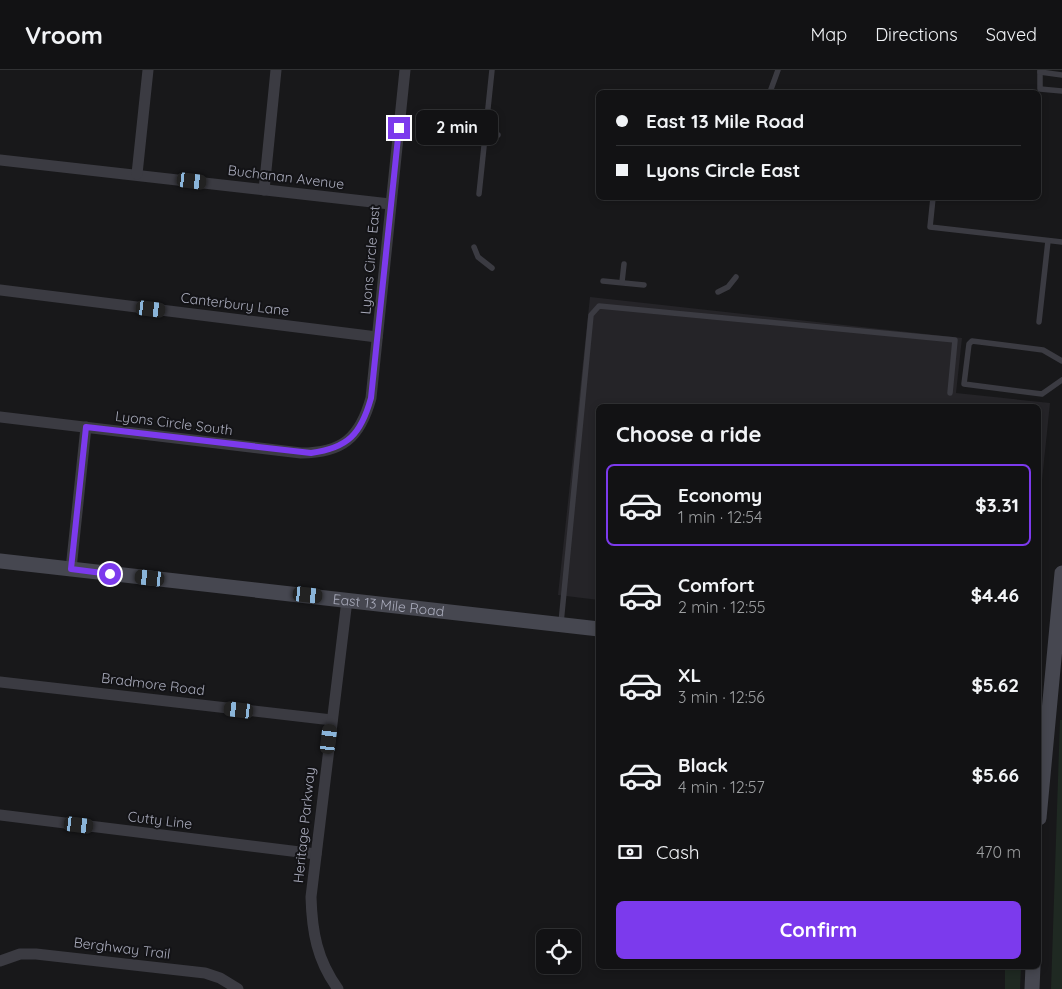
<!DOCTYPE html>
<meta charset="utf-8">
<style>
body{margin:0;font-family:Quicksand,sans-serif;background:#1f2022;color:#f1f3f6;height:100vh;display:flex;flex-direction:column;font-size:19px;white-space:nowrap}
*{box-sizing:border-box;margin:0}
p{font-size:16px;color:#9c9ea0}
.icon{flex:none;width:28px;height:28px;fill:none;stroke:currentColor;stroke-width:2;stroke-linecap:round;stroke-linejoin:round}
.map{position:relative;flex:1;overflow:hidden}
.side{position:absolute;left:596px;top:334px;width:445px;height:565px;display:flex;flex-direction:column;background:#121214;border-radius:8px;box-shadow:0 2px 8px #0003,0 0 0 1px #313234}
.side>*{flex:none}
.banner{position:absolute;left:596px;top:20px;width:445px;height:110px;border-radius:8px;box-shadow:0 2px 8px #0003,0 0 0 1px #313234;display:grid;align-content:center;height:110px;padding:0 20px;background:#121214}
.controls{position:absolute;left:536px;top:859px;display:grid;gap:10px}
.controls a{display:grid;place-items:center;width:45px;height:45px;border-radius:8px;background:#121214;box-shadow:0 2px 8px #0003,0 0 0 1px #313234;font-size:25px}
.end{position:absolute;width:22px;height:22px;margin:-11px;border:6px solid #7c3aed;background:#fff;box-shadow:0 0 0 2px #fff}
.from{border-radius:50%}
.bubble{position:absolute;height:35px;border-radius:8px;background:#121214;box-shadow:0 2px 8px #0003,0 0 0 1px #313234;font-size:16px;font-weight:800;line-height:35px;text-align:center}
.car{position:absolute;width:15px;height:30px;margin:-15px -8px;border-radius:6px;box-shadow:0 0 4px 1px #0007;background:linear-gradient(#222 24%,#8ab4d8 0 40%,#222 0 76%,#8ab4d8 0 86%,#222 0)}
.banner b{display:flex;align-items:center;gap:18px;height:48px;font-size:19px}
.banner b+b{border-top:1px solid #313234}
.banner i{width:12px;height:12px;background:#f1f3f6}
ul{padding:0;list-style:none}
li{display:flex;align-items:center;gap:15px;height:82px;margin:0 10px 8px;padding:0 10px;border:2px solid transparent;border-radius:8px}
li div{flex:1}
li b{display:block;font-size:19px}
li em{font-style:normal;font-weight:800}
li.on{border-color:#7c3aed}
li>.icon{width:45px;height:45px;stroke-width:1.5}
h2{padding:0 20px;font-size:22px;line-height:60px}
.pay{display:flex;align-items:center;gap:12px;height:55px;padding:0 20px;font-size:19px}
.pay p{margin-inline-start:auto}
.primary-button{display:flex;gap:10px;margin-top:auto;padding:10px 20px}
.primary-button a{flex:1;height:58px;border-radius:8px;background:#7c3aed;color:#fff;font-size:20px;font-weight:800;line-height:58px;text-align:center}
header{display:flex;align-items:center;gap:30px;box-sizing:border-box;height:70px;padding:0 25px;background:#121214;border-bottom:1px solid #313234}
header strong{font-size:24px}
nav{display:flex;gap:28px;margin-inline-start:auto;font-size:18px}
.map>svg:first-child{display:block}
.built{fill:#252428}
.green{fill:#1f2922}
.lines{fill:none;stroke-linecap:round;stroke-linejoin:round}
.service{stroke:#3b3b42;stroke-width:5.5}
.minor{stroke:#3b3b42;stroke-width:11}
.secondary{stroke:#464750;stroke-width:15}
.route{stroke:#7c3aed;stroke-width:6}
.labels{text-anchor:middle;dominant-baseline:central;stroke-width:4;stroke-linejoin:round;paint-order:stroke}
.street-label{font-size:14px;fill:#a9abbb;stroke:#131316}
</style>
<header>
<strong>Vroom</strong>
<nav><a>Map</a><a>Directions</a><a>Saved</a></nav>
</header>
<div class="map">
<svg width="1062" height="919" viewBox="0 0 1062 919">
<rect width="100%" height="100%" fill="#18181a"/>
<!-- built -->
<path class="built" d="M590,227L962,268L956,323L1050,333L1039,439V336H599V530L558,525Z"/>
<!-- green -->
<g class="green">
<path d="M1060,650H1062V919H1051Z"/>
<path d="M1005,896H1021L1020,919H1005Z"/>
</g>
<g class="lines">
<!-- service -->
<g class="service">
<path d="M1040,0V19L1062,21"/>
<path d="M1040,2L1062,5"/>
<path d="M770,22L778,0"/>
<path d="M485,63L498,65"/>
<path d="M479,124L492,0"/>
<path d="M933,128L930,157L1062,172"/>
<path d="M474,177L478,187L492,198"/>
<path d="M603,211L644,215"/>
<path d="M622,212L624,194"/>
<path d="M718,222L728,217L736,207"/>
<path d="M1039,252L1048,171"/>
<path d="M1062,291L1043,280L972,271L969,274L964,314L1042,324L1062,310"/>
<path d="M561,553L591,245L599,236L955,270L950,323"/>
</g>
<!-- minor -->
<g class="minor">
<path d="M0,90L390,134"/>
<path d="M137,104L148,0"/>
<path d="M264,120L276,0"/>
<path d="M0,220L377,267"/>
<path d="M0,347L301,383C342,383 360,368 371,328L405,0"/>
<path d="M71,499L86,357"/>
<path d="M0,612L332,650"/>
<path d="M0,745L316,784"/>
<path d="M0,891L20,884H36L205,903L220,908L238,919"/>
<path d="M338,919C317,890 312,862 311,827L347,530"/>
</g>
<!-- secondary -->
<g class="secondary">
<path id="s1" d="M0,491L599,559"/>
<path d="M1039,748L1062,503"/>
<path d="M1032,919L1033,896"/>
</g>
</g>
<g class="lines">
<!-- route -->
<path class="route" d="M110,504L71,499L86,357L311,383C348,378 361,364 371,328L399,58"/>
</g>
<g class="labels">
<!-- street labels -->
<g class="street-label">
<text transform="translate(286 107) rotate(7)">Buchanan Avenue</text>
<text transform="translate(370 190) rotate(-85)">Lyons Circle East</text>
<text transform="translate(235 234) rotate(7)">Canterbury Lane</text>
<text transform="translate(174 353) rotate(7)">Lyons Circle South</text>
<text stroke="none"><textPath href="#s1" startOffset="391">East 13 Mile Road</textPath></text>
<text transform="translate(153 614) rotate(7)">Bradmore Road</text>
<text transform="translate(160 750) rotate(7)">Cutty Line</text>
<text transform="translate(304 755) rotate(-84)">Heritage Parkway</text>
<text transform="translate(122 878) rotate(7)">Berghway Trail</text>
</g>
</g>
</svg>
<div class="controls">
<a><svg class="icon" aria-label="locate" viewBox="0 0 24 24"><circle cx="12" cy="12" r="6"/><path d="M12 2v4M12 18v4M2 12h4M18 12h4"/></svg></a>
</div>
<i class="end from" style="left:110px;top:504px"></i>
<i class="end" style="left:399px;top:58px"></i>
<div class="bubble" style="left:416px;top:40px;width:82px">2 min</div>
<i class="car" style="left:192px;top:111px;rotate:97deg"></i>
<i class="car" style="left:151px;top:239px;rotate:97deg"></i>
<i class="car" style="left:150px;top:508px;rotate:276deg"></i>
<i class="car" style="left:308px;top:525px;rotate:96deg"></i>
<i class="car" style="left:239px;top:640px;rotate:277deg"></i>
<i class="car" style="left:329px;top:669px;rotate:7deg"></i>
<i class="car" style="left:79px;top:755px;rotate:97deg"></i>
<div class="banner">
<b><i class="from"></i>East 13 Mile Road</b>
<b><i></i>Lyons Circle East</b>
</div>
<section class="side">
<h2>Choose a ride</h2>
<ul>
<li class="on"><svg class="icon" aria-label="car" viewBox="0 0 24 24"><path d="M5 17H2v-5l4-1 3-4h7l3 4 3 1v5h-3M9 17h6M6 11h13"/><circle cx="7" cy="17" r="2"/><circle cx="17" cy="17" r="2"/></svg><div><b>Economy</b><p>1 min · 12:54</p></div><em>$3.31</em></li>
<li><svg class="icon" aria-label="car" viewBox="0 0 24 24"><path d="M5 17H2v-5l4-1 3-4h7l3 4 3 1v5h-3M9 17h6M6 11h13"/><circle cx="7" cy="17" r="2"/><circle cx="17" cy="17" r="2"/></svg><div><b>Comfort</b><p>2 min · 12:55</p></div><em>$4.46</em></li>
<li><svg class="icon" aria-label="car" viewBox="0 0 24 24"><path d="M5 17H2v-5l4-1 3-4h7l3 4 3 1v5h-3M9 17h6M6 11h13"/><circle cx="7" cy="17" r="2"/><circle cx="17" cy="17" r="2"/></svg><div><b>XL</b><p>3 min · 12:56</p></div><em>$5.62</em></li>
<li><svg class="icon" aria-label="car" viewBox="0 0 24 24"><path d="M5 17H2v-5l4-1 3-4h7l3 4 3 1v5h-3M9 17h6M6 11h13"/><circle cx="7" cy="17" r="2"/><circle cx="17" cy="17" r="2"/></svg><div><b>Black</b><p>4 min · 12:57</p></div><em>$5.66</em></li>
</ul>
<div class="pay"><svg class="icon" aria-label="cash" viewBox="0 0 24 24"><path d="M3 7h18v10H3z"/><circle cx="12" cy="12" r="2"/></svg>Cash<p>470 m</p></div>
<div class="primary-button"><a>Confirm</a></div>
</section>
</div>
